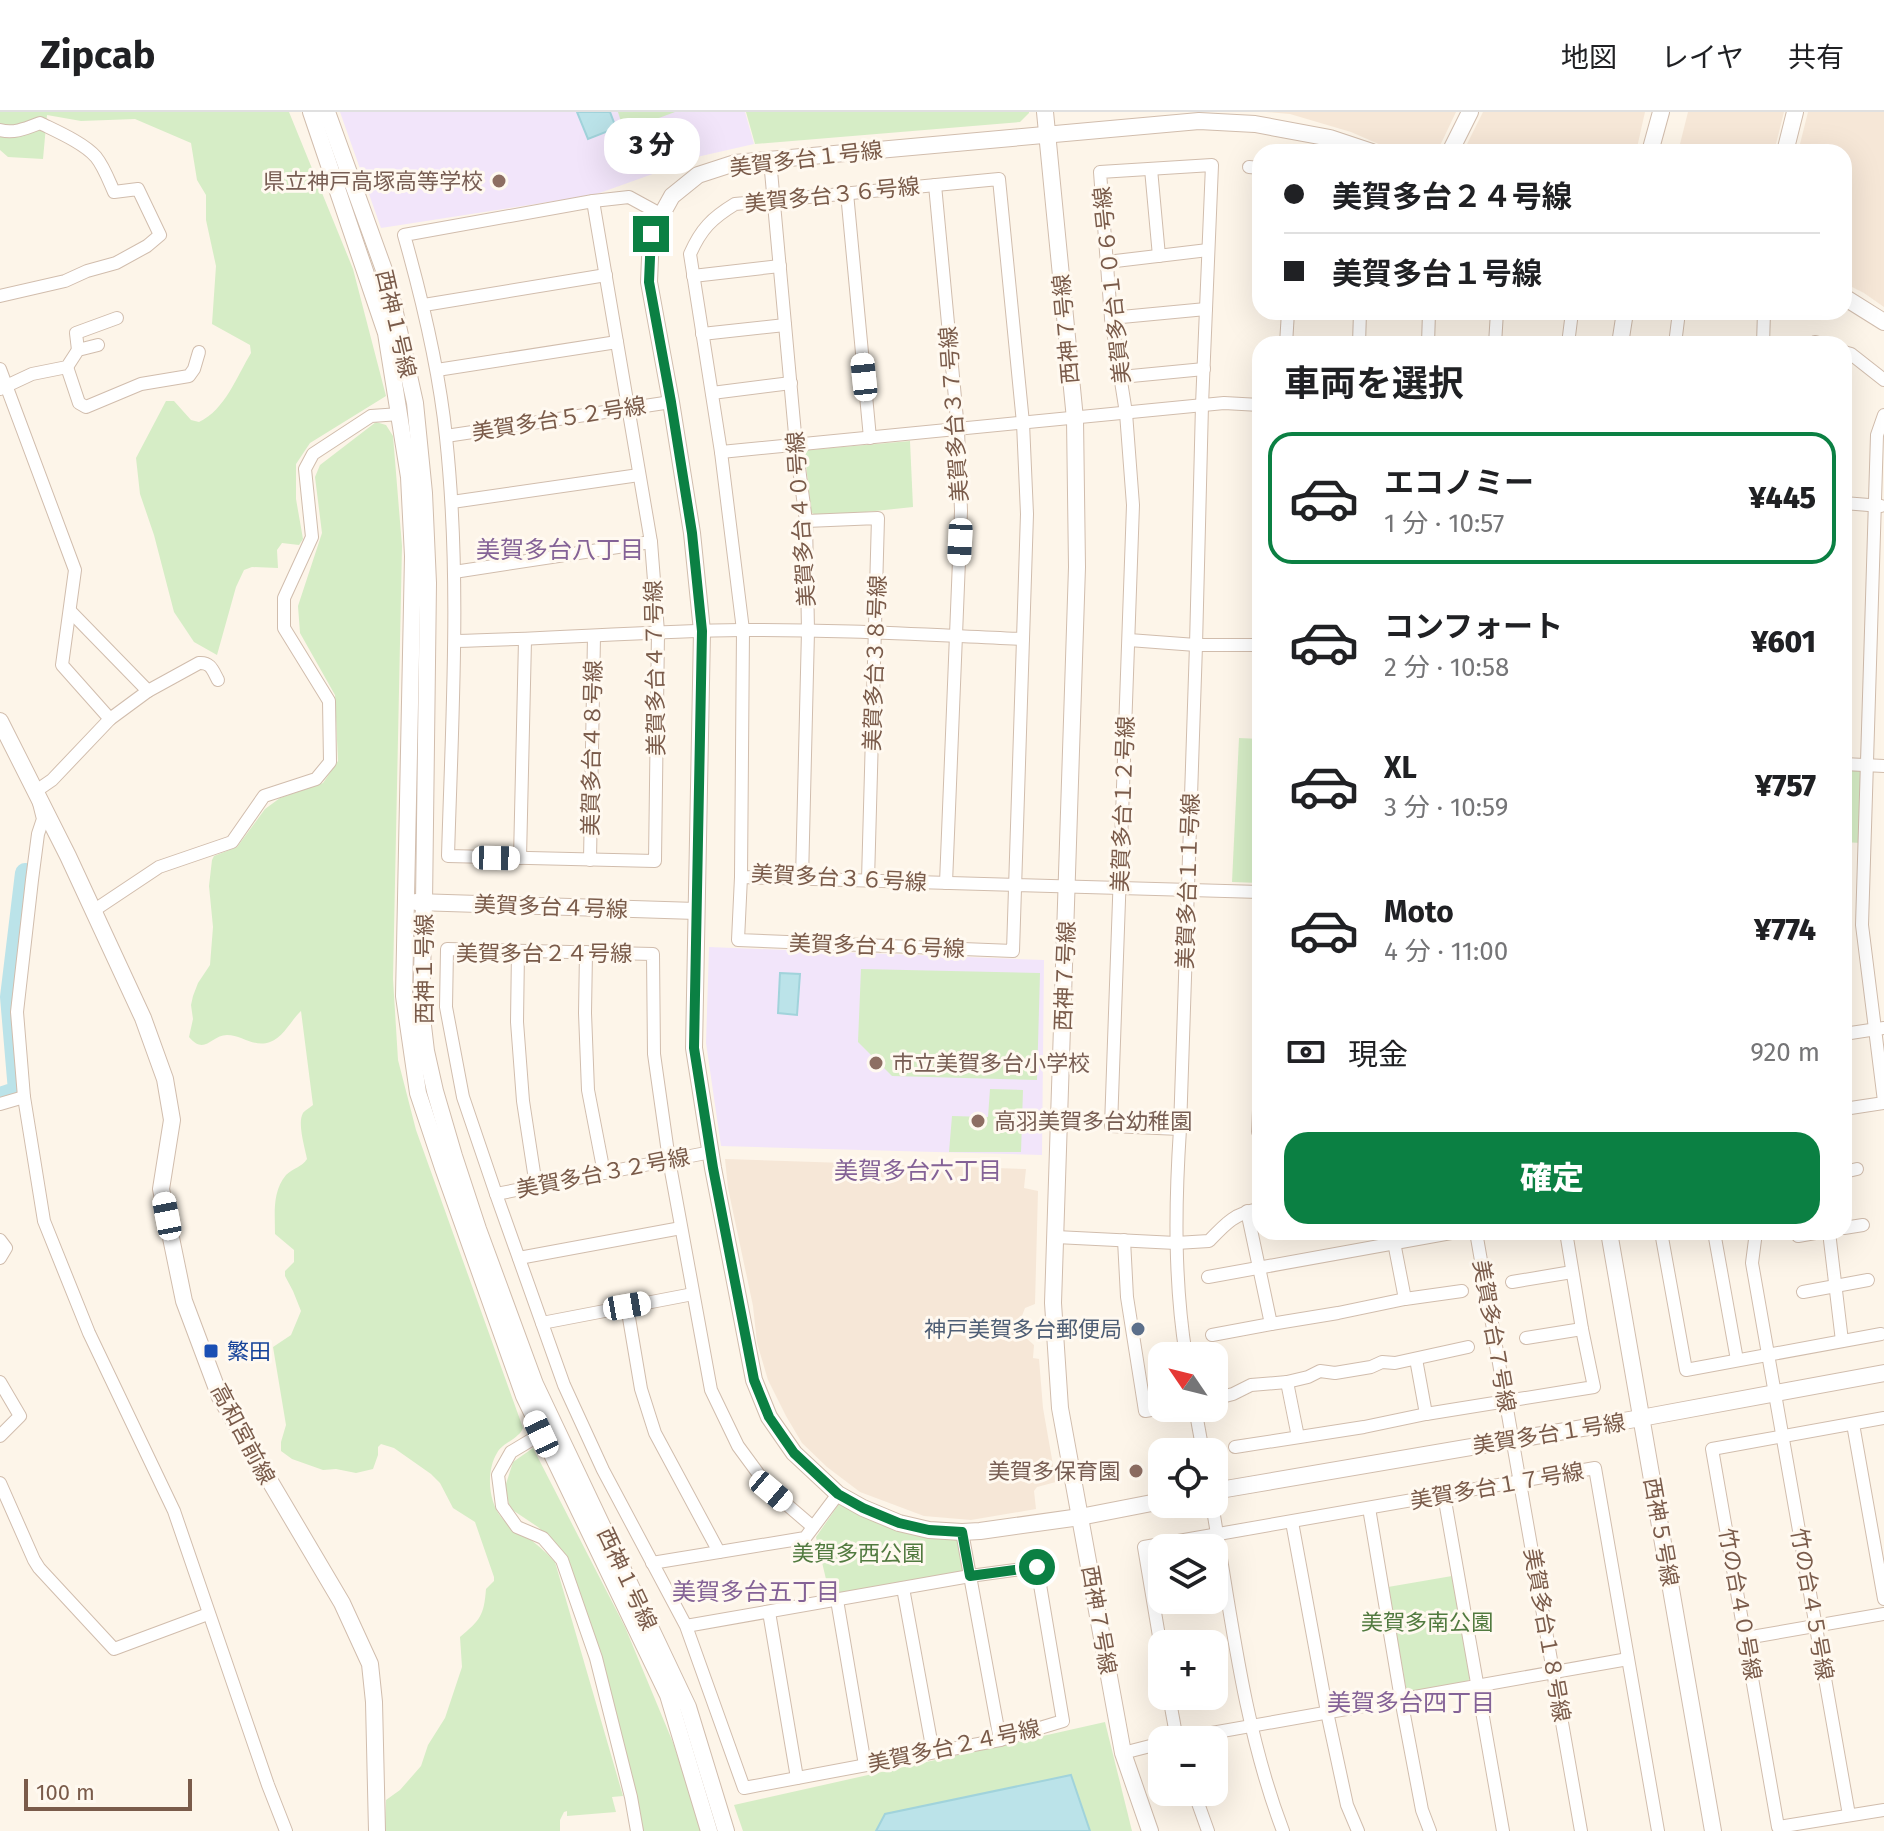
<!DOCTYPE html>
<html lang="ja">
<meta charset="utf-8">
<style>
body{margin:0;font-family:"Fira Sans","Noto Sans JP",sans-serif;background:#f6f6f6;color:#202124;height:100vh;display:flex;flex-direction:column;font-size:30px;white-space:nowrap}
*{box-sizing:border-box;margin:0}
p{font-size:26px;color:#757577}
.icon{flex:none;width:44px;height:44px;fill:none;stroke:currentColor;stroke-width:2;stroke-linecap:round;stroke-linejoin:round}
.map{position:relative;flex:1;overflow:hidden}
.side{position:absolute;left:1252px;top:224px;width:600px;height:904px;display:flex;flex-direction:column;background:#fff;border-radius:24px;box-shadow:0 8px 32px #0002}
.side>*{flex:none}
.guide{position:absolute;left:1252px;top:32px;width:600px;height:176px;border-radius:24px;box-shadow:0 8px 32px #0002;display:grid;align-content:center;height:176px;padding:0 32px;background:#fff}
.needle{width:52px;rotate:305deg}
.tools{position:absolute;left:1148px;top:1230px;display:grid;gap:16px}
.tools a{display:grid;place-items:center;width:80px;height:80px;border-radius:16px;background:#fff;box-shadow:0 8px 32px #0002;font-size:40px}
.scale{position:absolute;left:24px;bottom:20px;width:168px;box-sizing:border-box;padding-left:8px;border:4px solid #7a5b4a;border-top:0;font-size:22px;line-height:28px;white-space:nowrap;color:#7a5b4a;-webkit-text-stroke:6px #fff9f0;paint-order:stroke}
.end{position:absolute;width:36px;height:36px;margin:-18px;border:10px solid #0b8043;background:#fff;box-shadow:0 0 0 4px #fff}
.from{border-radius:50%}
.bubble{position:absolute;height:56px;border-radius:24px;background:#fff;box-shadow:0 8px 32px #0002;font-size:26px;font-weight:800;line-height:56px;text-align:center}
.car{position:absolute;width:24px;height:48px;margin:-24px -12px;border-radius:10px;box-shadow:0 0 6px 2px #0007;background:linear-gradient(#fff 24%,#345 0 40%,#fff 0 76%,#345 0 86%,#fff 0)}
.guide b{display:flex;align-items:center;gap:28px;height:76px;font-size:30px}
.guide b+b{border-top:2px solid #e0e0e0}
.guide i{width:20px;height:20px;background:#202124}
ul{padding:0;list-style:none}
li{display:flex;align-items:center;gap:24px;height:132px;margin:0 16px 12px;padding:0 16px;border:4px solid transparent;border-radius:24px}
li div{flex:1}
li b{display:block;font-size:30px}
li em{font-style:normal;font-weight:800}
li.current{border-color:#0b8043}
li>.icon{width:72px;height:72px;stroke-width:1.5}
h2{padding:0 32px;font-size:36px;line-height:96px}
.pay{display:flex;align-items:center;gap:20px;height:88px;padding:0 32px;font-size:30px}
.pay p{margin-inline-start:auto}
.cta{display:flex;gap:16px;margin-top:auto;padding:16px 32px}
.cta a{flex:1;height:92px;border-radius:24px;background:#0b8043;color:#fff;font-size:32px;font-weight:800;line-height:92px;text-align:center}
header{display:flex;align-items:center;gap:48px;box-sizing:border-box;height:112px;padding:0 40px;background:#fff;border-bottom:2px solid #e0e0e0}
header strong{font-size:38px}
nav{display:flex;gap:44px;margin-inline-start:auto;font-size:28px}
.map>svg:first-child{display:block}
.residential{fill:#f6e7d7}
.education{fill:#f2e5fa}
.green{fill:#d6edc6}
.water{fill:#bbe3e9;stroke:#a1d3db;stroke-width:2}
.lines{fill:none;stroke-linecap:round;stroke-linejoin:round}
.river{stroke:#bbe3e9;stroke-width:20}
.minor-casing{stroke:#d1bdad;stroke-width:14}
.tertiary-casing{stroke:#d1bdad;stroke-width:18}
.minor{stroke:#fff;stroke-width:12}
.tertiary{stroke:#fff;stroke-width:16}
.route{stroke:#0b8043;stroke-width:10}
.education-dot{fill:#8d6e63;stroke:#fff9f0;stroke-width:3}
.service-dot{fill:#5c6f8a;stroke:#fff9f0;stroke-width:3}
.transit-dot{fill:#1a4fb4;stroke:#fff9f0;stroke-width:3}
.labels{text-anchor:middle;dominant-baseline:central;stroke-width:6;stroke-linejoin:round;paint-order:stroke}
.street-label{font-size:22px;fill:#7a5b4a;stroke:#fff9f0}
.education-label{font-size:22px;fill:#785e54;stroke:#fff9f0;text-anchor:end}
.service-label{font-size:22px;fill:#4e5e75;stroke:#fff9f0;text-anchor:end}
.transit-label{font-size:22px;fill:#164399;stroke:#fff9f0;text-anchor:start}
.park-label{font-size:22px;fill:#517a3f;stroke:#fff9f0}
.neighbourhood-label{font-size:24px;fill:#846296;stroke:#fff9f0}
</style>
<header>
<strong>Zipcab</strong>
<nav><a>地図</a><a>レイヤ</a><a>共有</a></nav>
</header>
<div class="map">
<svg width="1884" height="1719" viewBox="0 0 1884 1719">
<rect width="100%" height="100%" fill="#fdf5e9"/>
<!-- residential -->
<g class="residential">
<path d="M1266,0H1456L1437,40H1397L1351,20L1290,2Z"/>
<path d="M1483,0H1645L1636,40H1463Z"/>
<path d="M1688,0H1784L1774,40H1678Z"/>
<path d="M1808,0H1884V195L1864,181L1844,171V40H1798Z"/>
<path d="M725,1047L1026,1057L1024,1076L1038,1079L1035,1192L1025,1196L1020,1209L1018,1210L1019,1220L1034,1233L1033,1246L1039,1247L1043,1296L1056,1370L1037,1375L1034,1379L1036,1397L971,1408L924,1404L860,1380L827,1355L802,1331L786,1304L768,1268L757,1231L753,1194L728,1076Z"/>
</g>
<!-- education -->
<g class="education">
<path d="M340,0H745L754,32L688,47L675,54L594,83L381,116Z"/>
<path d="M709,835L1044,848L1042,1043L721,1034L706,931Z"/>
</g>
<!-- green -->
<g class="green">
<path d="M0,0H289L353,157L386,284L310,331L296,352V387L303,427L299,433L282,431L277,438L278,456L252,455L244,458L236,475L217,543L194,530L174,500L154,423L140,382L136,346L166,289H174L191,308L199,310C225,298 237,264 251,241L250,233L212,212L216,154L206,108V83L197,68L191,31L135,7L81,9L47,3L43,47L8,45L0,38Z"/>
<path d="M618,0H675L624,19Z"/>
<path d="M746,0H1029V1L1020,10L755,32Z"/>
<path d="M376,310L386,313L393,324L402,434L393,867L398,948L416,1018L523,1316C518,1328 503,1330 497,1341C486,1359 488,1390 502,1406C507,1412 516,1417 522,1421C534,1430 545,1439 555,1450L623,1684L612,1685L616,1700L567,1704V1699L564,1700L560,1708V1719H385L386,1688L400,1678L421,1654L428,1633L445,1606L462,1555L460,1525C480,1508 484,1504 486,1477L494,1469V1465L475,1410L453,1396L440,1371L431,1362L394,1336L381,1332L378,1335V1343L373,1357L356,1361L336,1357L323,1358L292,1347L281,1339V1330L286,1313L273,1235L291,1223L301,1199L293,1179L285,1164V1159L294,1150V1138L275,1122C275,1101 272,1080 286,1063C293,1056 302,1055 307,1047C305,1036 297,1011 303,1001C303,1000 312,994 313,993L301,899C292,907 283,926 270,930C254,936 242,923 227,923C211,923 205,944 189,925L193,907L191,893L193,884L198,871L210,853L213,815L209,774L212,748L214,744L237,735L265,697L280,686L323,671L338,649L335,583L300,521L298,494L322,421L315,365L320,353Z"/>
<path d="M910,329L913,395L818,405L811,400L805,343L808,338Z"/>
<path d="M1239,626L1260,627V771L1232,770Z"/>
<path d="M1844,658H1859L1863,662L1861,731L1844,730Z"/>
<path d="M861,857L1040,861L1037,968L892,964L858,930Z"/>
<path d="M990,977L1023,978L1021,1040H949L952,1004L988,1005Z"/>
<path d="M533,1336L625,1515L674,1633L701,1719H643L612,1594L571,1462L560,1436L538,1415L514,1399L509,1392L505,1375L513,1350Z"/>
<path d="M839,1392L899,1417L958,1426L963,1457L959,1461L830,1484L816,1425Z"/>
<path d="M1452,1464L1471,1566L1466,1570L1414,1580L1406,1576L1388,1475Z"/>
<path d="M1105,1610L1132,1719H743L734,1693Z"/>
</g>
<!-- water -->
<g class="water">
<path d="M577,0H610L616,16L588,27Z"/>
<path d="M780,861L800,862L797,903L778,901Z"/>
<path d="M1071,1663L1090,1719H876L885,1702Z"/>
</g>
<g class="lines">
<!-- river -->
<path class="river" d="M0,985L18,979L10,885L25,761"/>
<defs>
<g id="minor">
<path d="M0,18C14,22 27,16 40,11C56,19 84,31 96,45C104,55 109,69 114,80L138,77L160,123L147,134L116,151L87,159L65,169L0,184"/>
<path d="M770,48L796,333L806,409L808,519L802,767"/>
<path d="M1249,55L1260,56"/>
<path d="M1151,57L1159,144"/>
<path d="M935,73L958,318L961,399L946,771"/>
<path d="M847,81L870,326"/>
<path d="M593,89L651,430L658,520L655,749L448,744C452,605 461,465 446,325C439,256 423,190 404,123Z"/>
<path d="M593,89L629,85L662,103"/>
<path d="M1107,150L1208,138"/>
<path d="M693,164L780,154"/>
<path d="M424,193L606,163"/>
<path d="M1111,206L1206,197"/>
<path d="M702,222L785,213"/>
<path d="M1286,232L1288,200"/>
<path d="M1359,232L1360,200"/>
<path d="M1428,232L1429,200"/>
<path d="M1495,232L1497,200"/>
<path d="M1568,232L1572,200"/>
<path d="M1675,232L1679,200"/>
<path d="M1763,232L1764,200"/>
<path d="M1815,232V230L1822,232"/>
<path d="M78,238L76,221L117,206"/>
<path d="M1844,240L1851,242L1884,268"/>
<path d="M67,255L79,291L86,295L141,272L189,264L194,257L199,240"/>
<path d="M0,257L75,458L62,553L110,607L52,668L36,679L43,707L38,722L32,768L17,900L24,985L44,1109L89,1221L174,1399L268,1673L286,1719"/>
<path d="M437,258L617,230"/>
<path d="M1121,265L1204,257"/>
<path d="M0,277L32,262L67,255L78,238L98,233"/>
<path d="M712,281L791,271"/>
<path d="M1884,303L1877,323L1862,813L1884,989"/>
<path d="M446,324L671,290"/>
<path d="M721,340L1224,291L1260,293"/>
<path d="M452,390L639,363"/>
<path d="M1844,391L1881,394"/>
<path d="M806,409L878,406L868,768"/>
<path d="M454,460L651,430"/>
<path d="M70,499L148,579L110,607"/>
<path d="M1129,528L1196,533H1260"/>
<path d="M455,529C551,527 646,519 742,518C835,517 929,523 1023,527"/>
<path d="M148,579L199,551C211,550 213,559 218,568"/>
<path d="M1844,652L1884,654"/>
<path d="M520,746L525,528"/>
<path d="M590,748L594,524"/>
<path d="M741,765L738,828L1013,839L1027,402L1023,311L999,67L735,92C712,106 701,117 690,142L721,340L743,518L741,765L1260,780"/>
<path d="M93,799L159,755L232,730L264,684L316,667L330,650L329,589L284,516V486L312,425L305,357L313,342L371,304L400,302"/>
<path d="M518,839L517,910L523,989L536,1074"/>
<path d="M586,840L585,901L588,978L604,1061"/>
<path d="M1844,922L1884,916"/>
<path d="M1260,976L1258,1020H1260"/>
<path d="M0,992L24,985"/>
<path d="M1844,997L1884,991"/>
<path d="M1180,1017L1111,1014L1133,393L1126,301L1111,206L1100,60L1212,53L1202,293L1196,533L1180,1017C1175,1093 1174,1169 1186,1244"/>
<path d="M1844,1060L1857,1057"/>
<path d="M496,1082L711,1040"/>
<path d="M1247,1099L1271,1212L1338,1201L1405,1187L1392,1120"/>
<path d="M1844,1116L1863,1113"/>
<path d="M1476,1120L1581,1719"/>
<path d="M1661,1120L1686,1258L1881,1222"/>
<path d="M1714,1120L1737,1248"/>
<path d="M1756,1120L1752,1151L1849,1703"/>
<path d="M1829,1120L1842,1229"/>
<path d="M1798,1124L1821,1120"/>
<path d="M1056,1125L1176,1131L1209,1129C1226,1111 1235,1101 1260,1097"/>
<path d="M0,1128L6,1136L0,1146"/>
<path d="M1124,1128L1127,1185L1145,1299L1163,1296"/>
<path d="M519,1146L681,1116"/>
<path d="M1208,1165L1451,1121"/>
<path d="M1512,1170L1572,1160"/>
<path d="M1803,1180L1868,1168"/>
<path d="M1405,1187L1462,1179"/>
<path d="M627,1194L641,1277L655,1321L719,1440"/>
<path d="M542,1211L693,1182"/>
<path d="M1212,1223L1271,1212"/>
<path d="M1526,1226L1582,1217"/>
<path d="M1416,1247L1426,1302"/>
<path d="M0,1270L20,1304L0,1324"/>
<path d="M1287,1270L1298,1325"/>
<path d="M1214,1287L1233,1282L1251,1273L1287,1270L1308,1265L1320,1259L1335,1261L1371,1255L1382,1250L1395,1251L1468,1235"/>
<path d="M1195,1296L1203,1340"/>
<path d="M1884,1306L1712,1337L1778,1715L1884,1698"/>
<path d="M1853,1312L1884,1487"/>
<path d="M541,1322L511,1340L498,1363L502,1394L517,1415L543,1426L562,1448L596,1546L631,1685L637,1719"/>
<path d="M1235,1335L1364,1315L1426,1302L1594,1275L1582,1217L1566,1120"/>
<path d="M0,1371L34,1448L39,1456L114,1537L208,1502"/>
<path d="M1444,1383L1503,1719"/>
<path d="M1212,1392C1231,1502 1243,1614 1283,1719"/>
<path d="M1369,1396L1401,1587L1422,1698L1430,1719"/>
<path d="M1292,1410L1327,1600L1347,1693L1358,1719"/>
<path d="M962,1420L1000,1628"/>
<path d="M652,1451L805,1426L838,1382"/>
<path d="M903,1476L933,1640"/>
<path d="M837,1488L865,1653"/>
<path d="M769,1500L797,1666"/>
<path d="M686,1514L744,1676L1000,1628L1063,1609L1037,1455L970,1464L686,1514L603,1358L564,1273L496,1082L463,985L446,895L447,837L653,842L654,942L669,1048L711,1278L738,1334L771,1379L813,1415"/>
<path d="M1746,1526L1884,1502"/>
<path d="M1162,1542L1144,1435L1595,1356L1658,1719"/>
<path d="M1169,1584L1177,1628"/>
<path d="M1172,1628L1628,1547"/>
<path d="M1123,1641L1162,1631"/>
<path d="M1194,1680L1208,1719"/>
</g>
<g id="tertiary">
<path d="M311,0L386,221L409,365L413,444L404,884L418,981L443,1056L524,1284L668,1583L709,1719"/>
<path d="M327,0L388,169L415,291L424,381L428,471L424,791L421,897L426,939L435,979L454,1044L478,1117L535,1272L688,1595L726,1719"/>
<path d="M1045,0L1075,307L1077,455L1053,1191L1060,1296L1123,1641L1150,1719"/>
<path d="M1450,40L1470,0"/>
<path d="M1650,40L1661,0"/>
<path d="M1785,40L1795,0"/>
<path d="M1844,185L1884,210"/>
<path d="M1620,232L1625,200"/>
<path d="M0,609L68,744L143,906L165,967L172,1008L161,1077L184,1189L220,1285L342,1491L370,1552L374,1590L377,1719"/>
<path d="M416,790L696,799"/>
<path d="M1609,1120L1713,1719"/>
<path d="M1214,1379L1641,1306L1884,1261"/>
<path d="M1162,1389L1080,1405L980,1419L962,1420L929,1418L899,1411L863,1396L838,1382L794,1341L769,1305L754,1268L713,1056L694,936L702,519L692,421L671,290L649,170L651,122L672,84L698,63L735,51L1199,9L1255,12L1330,26L1372,40"/>
</g>
</defs>
<!-- minor casing -->
<use href="#minor" class="minor-casing"/>
<!-- tertiary casing -->
<use href="#tertiary" class="tertiary-casing"/>
<!-- minor -->
<use href="#minor" class="minor"/>
<!-- tertiary -->
<use href="#tertiary" class="tertiary"/>
</g>
<g class="lines">
<!-- route -->
<path class="route" d="M651,122L649,170L671,290L692,421L702,519L694,936L713,1056L754,1268L769,1305L794,1341L838,1382L863,1396L899,1411L929,1418L962,1420L970,1464L1037,1455"/>
</g>
<!-- markers -->
<g class="education-dot">
<circle cx="499" cy="69" r="8"/>
<circle cx="876" cy="951" r="8"/>
<circle cx="978" cy="1009" r="8"/>
<circle cx="1136" cy="1359" r="8"/>
</g>
<circle class="service-dot" cx="1138" cy="1217" r="8"/>
<rect class="transit-dot" x="203" y="1231" width="16" height="16" rx="4"/>
<g class="labels">
<!-- street labels -->
<g class="street-label">
<text transform="translate(806 47) rotate(-7)">美賀多台１号線</text>
<text transform="translate(832 83) rotate(-6)">美賀多台３６号線</text>
<text transform="translate(1112 173) rotate(-96)">美賀多台１０６号線</text>
<text transform="translate(396 212) rotate(77)">西神１号線</text>
<text transform="translate(1066 217) rotate(-95)">西神７号線</text>
<text transform="translate(954 302) rotate(-94)">美賀多台３７号線</text>
<text transform="translate(559 307) rotate(-9)">美賀多台５２号線</text>
<text transform="translate(801 407) rotate(-94)">美賀多台４０号線</text>
<text transform="translate(875 551) rotate(-88)">美賀多台３８号線</text>
<text transform="translate(655 556) rotate(-91)">美賀多台４７号線</text>
<text transform="translate(592 636) rotate(-89)">美賀多台４８号線</text>
<text transform="translate(1123 692) rotate(-88)">美賀多台１２号線</text>
<text transform="translate(839 766) rotate(3)">美賀多台３６号線</text>
<text transform="translate(1188 769) rotate(-88)">美賀多台１１号線</text>
<text transform="translate(551 795) rotate(2)">美賀多台４号線</text>
<text transform="translate(877 834) rotate(2)">美賀多台４６号線</text>
<text x="544" y="841">美賀多台２４号線</text>
<text transform="translate(424 857) rotate(-90)">西神１号線</text>
<text transform="translate(1065 864) rotate(-88)">西神７号線</text>
<text transform="translate(603 1061) rotate(-11)">美賀多台３２号線</text>
<text transform="translate(1494 1224) rotate(80)">美賀多台７号線</text>
<text transform="translate(243 1322) rotate(62)">高和宮前線</text>
<text transform="translate(1549 1322) rotate(-9)">美賀多台１号線</text>
<text transform="translate(1497 1374) rotate(-10)">美賀多台１７号線</text>
<text transform="translate(1661 1420) rotate(80)">西神５号線</text>
<text transform="translate(627 1467) rotate(65)">西神１号線</text>
<text transform="translate(1740 1492) rotate(80)">竹の台４０号線</text>
<text transform="translate(1812 1492) rotate(80)">竹の台４５号線</text>
<text transform="translate(1099 1508) rotate(80)">西神７号線</text>
<text transform="translate(1547 1523) rotate(80)">美賀多台１８号線</text>
<text transform="translate(954 1634) rotate(-12)">美賀多台２４号線</text>
</g>
<!-- education labels -->
<g class="education-label">
<text x="483" y="69">県立神戸高塚高等学校</text>
<text x="892" y="951" text-anchor="start">市立美賀多台小学校</text>
<text x="994" y="1009" text-anchor="start">高羽美賀多台幼稚園</text>
<text x="1120" y="1359">美賀多保育園</text>
</g>
<!-- service labels -->
<g class="service-label">
<text x="1122" y="1217">神戸美賀多台郵便局</text>
</g>
<!-- transit labels -->
<g class="transit-label">
<text x="227" y="1239">繁田</text>
</g>
<!-- park labels -->
<g class="park-label">
<text x="858" y="1441">美賀多西公園</text>
<text x="1427" y="1510">美賀多南公園</text>
</g>
<!-- neighbourhood labels -->
<g class="neighbourhood-label">
<text x="560" y="438">美賀多台八丁目</text>
<text x="918" y="1059">美賀多台六丁目</text>
<text x="756" y="1480">美賀多台五丁目</text>
<text x="1411" y="1591">美賀多台四丁目</text>
</g>
</g>
</svg>
<div class="tools">
<a><svg class="needle" viewBox="-14 -14 28 28"><path d="M0-13l5 13h-10z" fill="#e53935"/><path d="M0 13l5-13h-10z" fill="#757577"/></svg></a>
<a><svg class="icon" aria-label="locate" viewBox="0 0 24 24"><circle cx="12" cy="12" r="6"/><path d="M12 2v4M12 18v4M2 12h4M18 12h4"/></svg></a>
<a><svg class="icon" aria-label="layers" viewBox="0 0 24 24"><path d="M12 4l9 5-9 5-9-5zM3 14l9 5 9-5"/></svg></a>
<a>+</a>
<a>−</a>
</div>
<div class="scale">100 m</div>
<i class="end from" style="left:1037px;top:1455px"></i>
<i class="end" style="left:651px;top:122px"></i>
<div class="bubble" style="left:604px;top:6px;width:96px">3 分</div>
<i class="car" style="left:864px;top:265px;rotate:354deg"></i>
<i class="car" style="left:960px;top:430px;rotate:183deg"></i>
<i class="car" style="left:496px;top:746px;rotate:91deg"></i>
<i class="car" style="left:167px;top:1104px;rotate:349deg"></i>
<i class="car" style="left:627px;top:1194px;rotate:80deg"></i>
<i class="car" style="left:541px;top:1322px;rotate:335deg"></i>
<i class="car" style="left:771px;top:1379px;rotate:130deg"></i>
<div class="guide">
<b><i class="from"></i>美賀多台２４号線</b>
<b><i></i>美賀多台１号線</b>
</div>
<section class="side">
<h2>車両を選択</h2>
<ul>
<li class="current"><svg class="icon" aria-label="car" viewBox="0 0 24 24"><path d="M5 17H2v-5l4-1 3-4h7l3 4 3 1v5h-3M9 17h6M6 11h13"/><circle cx="7" cy="17" r="2"/><circle cx="17" cy="17" r="2"/></svg><div><b>エコノミー</b><p>1 分 · 10:57</p></div><em>¥445</em></li>
<li><svg class="icon" aria-label="car" viewBox="0 0 24 24"><path d="M5 17H2v-5l4-1 3-4h7l3 4 3 1v5h-3M9 17h6M6 11h13"/><circle cx="7" cy="17" r="2"/><circle cx="17" cy="17" r="2"/></svg><div><b>コンフォート</b><p>2 分 · 10:58</p></div><em>¥601</em></li>
<li><svg class="icon" aria-label="car" viewBox="0 0 24 24"><path d="M5 17H2v-5l4-1 3-4h7l3 4 3 1v5h-3M9 17h6M6 11h13"/><circle cx="7" cy="17" r="2"/><circle cx="17" cy="17" r="2"/></svg><div><b>XL</b><p>3 分 · 10:59</p></div><em>¥757</em></li>
<li><svg class="icon" aria-label="car" viewBox="0 0 24 24"><path d="M5 17H2v-5l4-1 3-4h7l3 4 3 1v5h-3M9 17h6M6 11h13"/><circle cx="7" cy="17" r="2"/><circle cx="17" cy="17" r="2"/></svg><div><b>Moto</b><p>4 分 · 11:00</p></div><em>¥774</em></li>
</ul>
<div class="pay"><svg class="icon" aria-label="cash" viewBox="0 0 24 24"><path d="M3 7h18v10H3z"/><circle cx="12" cy="12" r="2"/></svg>現金<p>920 m</p></div>
<div class="cta"><a>確定</a></div>
</section>
</div>
